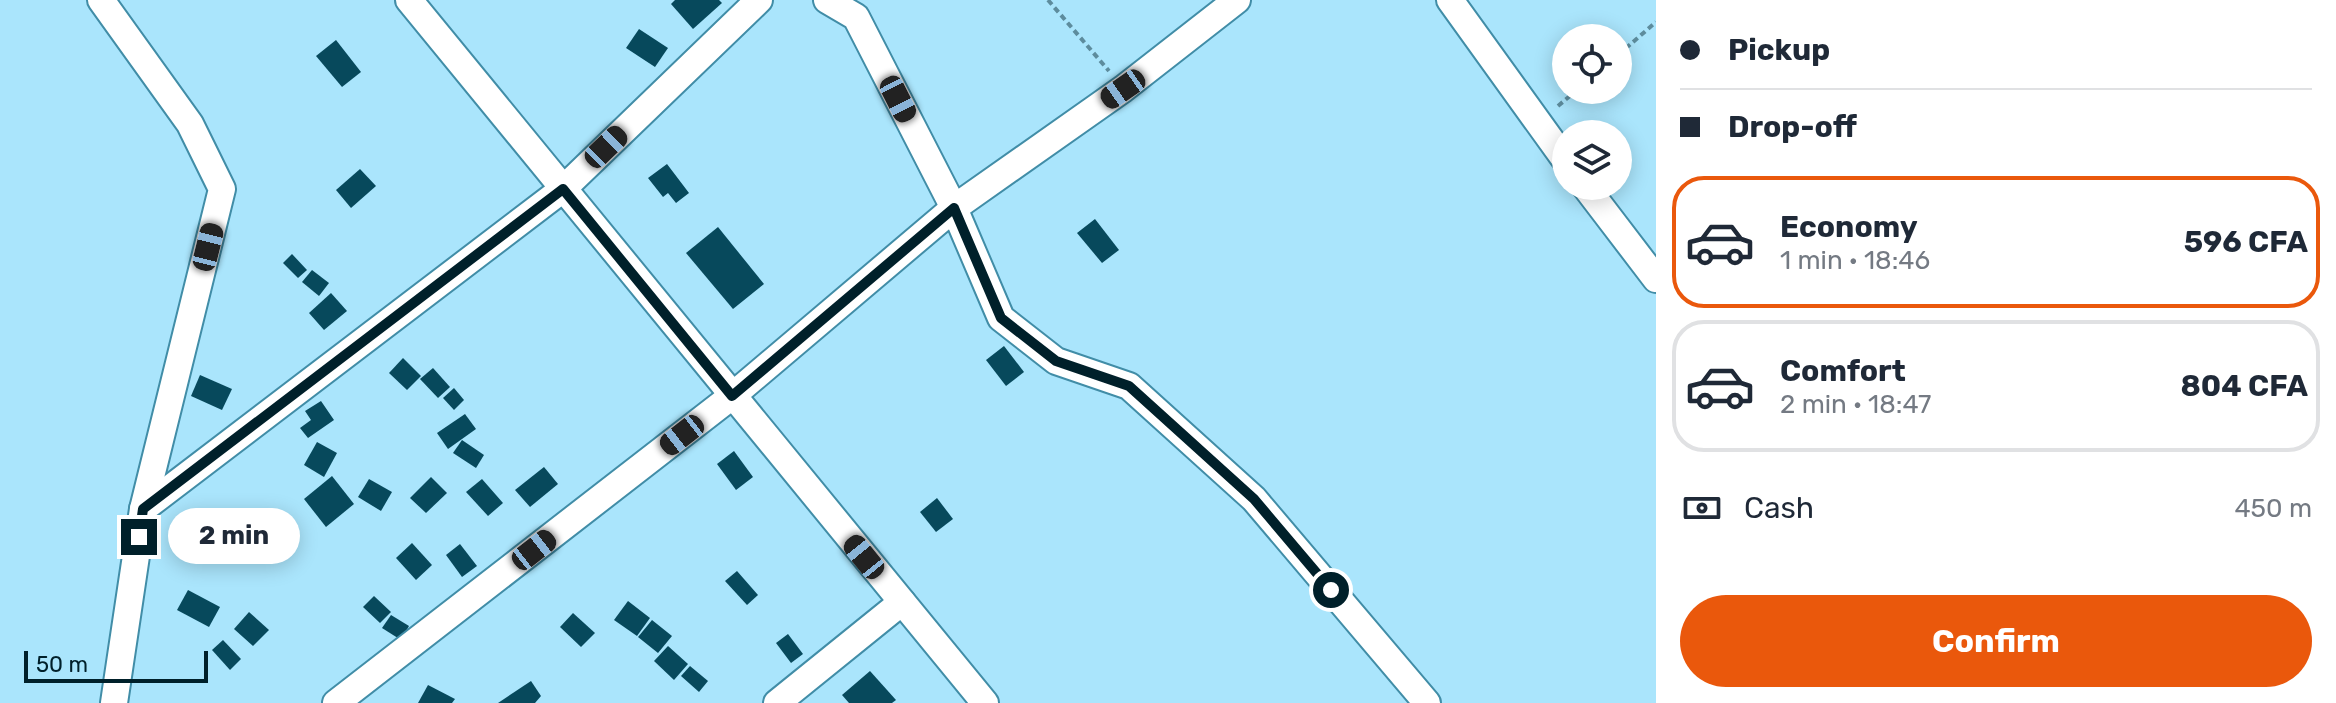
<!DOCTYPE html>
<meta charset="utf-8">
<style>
body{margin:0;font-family:Rubik,sans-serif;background:#f6f6f7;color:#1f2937;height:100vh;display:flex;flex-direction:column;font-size:30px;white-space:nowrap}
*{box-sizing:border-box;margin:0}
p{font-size:26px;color:#747a83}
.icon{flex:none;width:44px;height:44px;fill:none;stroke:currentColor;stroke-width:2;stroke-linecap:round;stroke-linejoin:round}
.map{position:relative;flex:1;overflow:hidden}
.side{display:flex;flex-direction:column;background:#fff;width:680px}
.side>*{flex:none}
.guide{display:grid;align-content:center;height:176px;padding:0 24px;background:#fff}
.controls{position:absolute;left:1552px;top:24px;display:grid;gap:16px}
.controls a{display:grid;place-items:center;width:80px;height:80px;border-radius:50%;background:#fff;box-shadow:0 4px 20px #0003;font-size:40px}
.scale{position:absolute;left:24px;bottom:20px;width:184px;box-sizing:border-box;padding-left:8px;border:4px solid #00202a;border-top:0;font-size:22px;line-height:28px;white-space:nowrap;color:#00202a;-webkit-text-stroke:6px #aae5fc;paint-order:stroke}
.end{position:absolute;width:36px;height:36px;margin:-18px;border:10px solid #00202a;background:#fff;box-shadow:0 0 0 4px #fff}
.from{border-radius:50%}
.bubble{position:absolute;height:56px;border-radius:28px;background:#fff;box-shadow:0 4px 20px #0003;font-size:26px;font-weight:700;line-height:56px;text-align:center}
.car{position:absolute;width:24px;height:48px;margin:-24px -12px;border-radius:10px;box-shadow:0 0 6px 2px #0007;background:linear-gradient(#222 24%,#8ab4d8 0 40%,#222 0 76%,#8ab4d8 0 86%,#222 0)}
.guide b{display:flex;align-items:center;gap:28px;height:76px;font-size:30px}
.guide b+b{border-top:2px solid #e0e1e3}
.guide i{width:20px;height:20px;background:#1f2937}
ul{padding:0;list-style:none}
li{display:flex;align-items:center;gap:24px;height:132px;margin:0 16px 12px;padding:0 8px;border:4px solid #e0e1e3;border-radius:32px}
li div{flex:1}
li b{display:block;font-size:30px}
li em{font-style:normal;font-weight:700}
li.current{border-color:#ea580c}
li>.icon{width:72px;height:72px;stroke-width:1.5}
.pay{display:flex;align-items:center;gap:20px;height:88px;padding:0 24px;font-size:30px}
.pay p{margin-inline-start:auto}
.primary-button{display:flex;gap:16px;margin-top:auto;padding:16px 24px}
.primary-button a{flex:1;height:92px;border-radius:48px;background:#ea580c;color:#fff;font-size:32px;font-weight:700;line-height:92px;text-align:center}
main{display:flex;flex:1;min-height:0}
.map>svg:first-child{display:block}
.building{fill:#07495c}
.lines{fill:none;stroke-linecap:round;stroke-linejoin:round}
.street-casing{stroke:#418da7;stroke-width:30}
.path{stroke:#5d8c9d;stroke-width:4;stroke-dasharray:6 4;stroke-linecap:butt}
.street{stroke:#fff;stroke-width:26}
.route{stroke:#00202a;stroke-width:10}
</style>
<main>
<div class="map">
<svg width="1656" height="703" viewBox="0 0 1656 703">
<rect width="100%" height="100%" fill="#aae5fc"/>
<!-- building -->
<g class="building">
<path d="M675,0H719L722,3L693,29L671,4Z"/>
<path d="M639,29L668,48L655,67L626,48Z"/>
<path d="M336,40L361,72L342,87L316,56Z"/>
<path d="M667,164L689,193L676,203L668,193L663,197L648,178Z"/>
<path d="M360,169L376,186L351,208L336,190Z"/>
<path d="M1095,219L1119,250L1102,263L1077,233Z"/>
<path d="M718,227L764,284L733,309L686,253Z"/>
<path d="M292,254L307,270L298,278L283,263Z"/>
<path d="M312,270L329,283L319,296L302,282Z"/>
<path d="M331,293L347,311L324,330L309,313Z"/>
<path d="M1004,346L1024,372L1006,386L986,360Z"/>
<path d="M403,358L421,376L407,390L389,373Z"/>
<path d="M433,368L450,387L438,398L420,379Z"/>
<path d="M200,375L232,389L222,410L191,396Z"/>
<path d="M454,388L464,400L454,410L443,398Z"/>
<path d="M321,401L334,420L308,438L300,428L311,420L305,411Z"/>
<path d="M465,414L476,429L448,449L437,433Z"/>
<path d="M462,440L484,455L476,468L453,453Z"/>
<path d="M317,442L337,453L324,477L304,465Z"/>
<path d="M734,451L753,477L736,490L717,464Z"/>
<path d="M544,467L558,484L530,507L515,490Z"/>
<path d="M332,476L354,504L326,527L304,499Z"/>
<path d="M431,477L447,493L426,513L410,498Z"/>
<path d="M369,479L392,492L381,511L358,497Z"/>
<path d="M482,479L503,503L488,516L466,492Z"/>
<path d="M937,498L953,519L936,532L920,512Z"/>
<path d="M268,514L295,529L286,545L259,530Z"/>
<path d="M412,543L432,565L416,580L396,558Z"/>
<path d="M460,544L477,566L462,577L446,555Z"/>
<path d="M737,571L758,595L747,605L725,581Z"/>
<path d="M188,590L220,607L209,627L177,610Z"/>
<path d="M374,596L391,612L380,623L363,607Z"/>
<path d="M628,601L650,618L637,636L614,620Z"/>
<path d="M249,612L269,630L253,646L234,629Z"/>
<path d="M573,613L595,633L581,647L560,627Z"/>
<path d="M391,615L409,626L401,640L382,628Z"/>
<path d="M652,620L672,636L658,653L638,637Z"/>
<path d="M788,634L803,654L791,663L776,643Z"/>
<path d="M223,640L241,659L230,670L212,650Z"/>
<path d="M668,646L688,664L674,680L654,661Z"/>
<path d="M690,666L708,681L699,692L681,676Z"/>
<path d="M870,671L896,700L892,703H849L842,695Z"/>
<path d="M531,681L541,696L535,703H498Z"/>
<path d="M428,685L455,699L452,703H418Z"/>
</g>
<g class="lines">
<defs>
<g id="street">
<path d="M101,0L190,124L222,189L143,509L114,703"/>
<path d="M409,0L985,703"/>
<path d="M827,0L856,17L954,208L1001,318L1056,361L1129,386L1254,499L1427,703"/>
<path d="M1450,0L1566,161"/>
<path d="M1585,186L1656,279"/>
<path d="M143,509L563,189L759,0"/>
<path d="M336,703L732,396L954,208L1123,89L1237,0"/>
<path d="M777,703L902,602"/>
</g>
</defs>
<!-- street casing -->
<use href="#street" class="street-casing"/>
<!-- path -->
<g class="path">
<path d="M1048,0L1109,71"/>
<path d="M1618,55L1656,22"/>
<path d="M1558,106L1577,90"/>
</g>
<!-- street -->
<use href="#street" class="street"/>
</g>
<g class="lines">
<!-- route -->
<path class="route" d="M139,537L143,509L563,189L732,396L954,208L1001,318L1056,361L1129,386L1254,499L1331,590"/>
</g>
</svg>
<div class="controls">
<a><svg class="icon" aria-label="locate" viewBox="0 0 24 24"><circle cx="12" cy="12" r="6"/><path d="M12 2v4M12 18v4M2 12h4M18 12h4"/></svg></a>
<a><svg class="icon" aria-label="layers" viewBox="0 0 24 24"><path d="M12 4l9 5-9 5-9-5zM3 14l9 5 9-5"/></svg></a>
</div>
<div class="scale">50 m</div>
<i class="end from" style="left:1331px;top:590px"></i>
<i class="end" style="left:139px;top:537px"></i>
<div class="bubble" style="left:168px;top:508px;width:132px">2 min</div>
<i class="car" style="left:1123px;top:89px;rotate:235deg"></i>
<i class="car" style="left:898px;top:99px;rotate:153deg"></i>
<i class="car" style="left:606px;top:147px;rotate:46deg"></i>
<i class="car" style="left:208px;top:247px;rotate:14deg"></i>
<i class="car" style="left:682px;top:435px;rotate:232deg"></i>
<i class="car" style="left:534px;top:550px;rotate:52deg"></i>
<i class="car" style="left:864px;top:557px;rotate:321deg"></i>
</div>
<section class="side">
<div class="guide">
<b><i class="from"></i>Pickup</b>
<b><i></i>Drop-off</b>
</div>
<ul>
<li class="current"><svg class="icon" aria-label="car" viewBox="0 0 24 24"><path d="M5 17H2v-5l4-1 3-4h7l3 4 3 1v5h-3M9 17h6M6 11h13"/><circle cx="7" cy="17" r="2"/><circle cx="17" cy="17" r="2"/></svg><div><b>Economy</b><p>1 min · 18:46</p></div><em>596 CFA</em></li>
<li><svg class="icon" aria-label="car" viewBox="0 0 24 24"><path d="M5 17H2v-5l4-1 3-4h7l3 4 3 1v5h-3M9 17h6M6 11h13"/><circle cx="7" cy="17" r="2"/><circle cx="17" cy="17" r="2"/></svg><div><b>Comfort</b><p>2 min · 18:47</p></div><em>804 CFA</em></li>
</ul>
<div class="pay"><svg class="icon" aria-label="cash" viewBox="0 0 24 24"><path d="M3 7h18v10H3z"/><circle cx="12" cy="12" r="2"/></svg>Cash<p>450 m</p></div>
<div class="primary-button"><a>Confirm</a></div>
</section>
</main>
